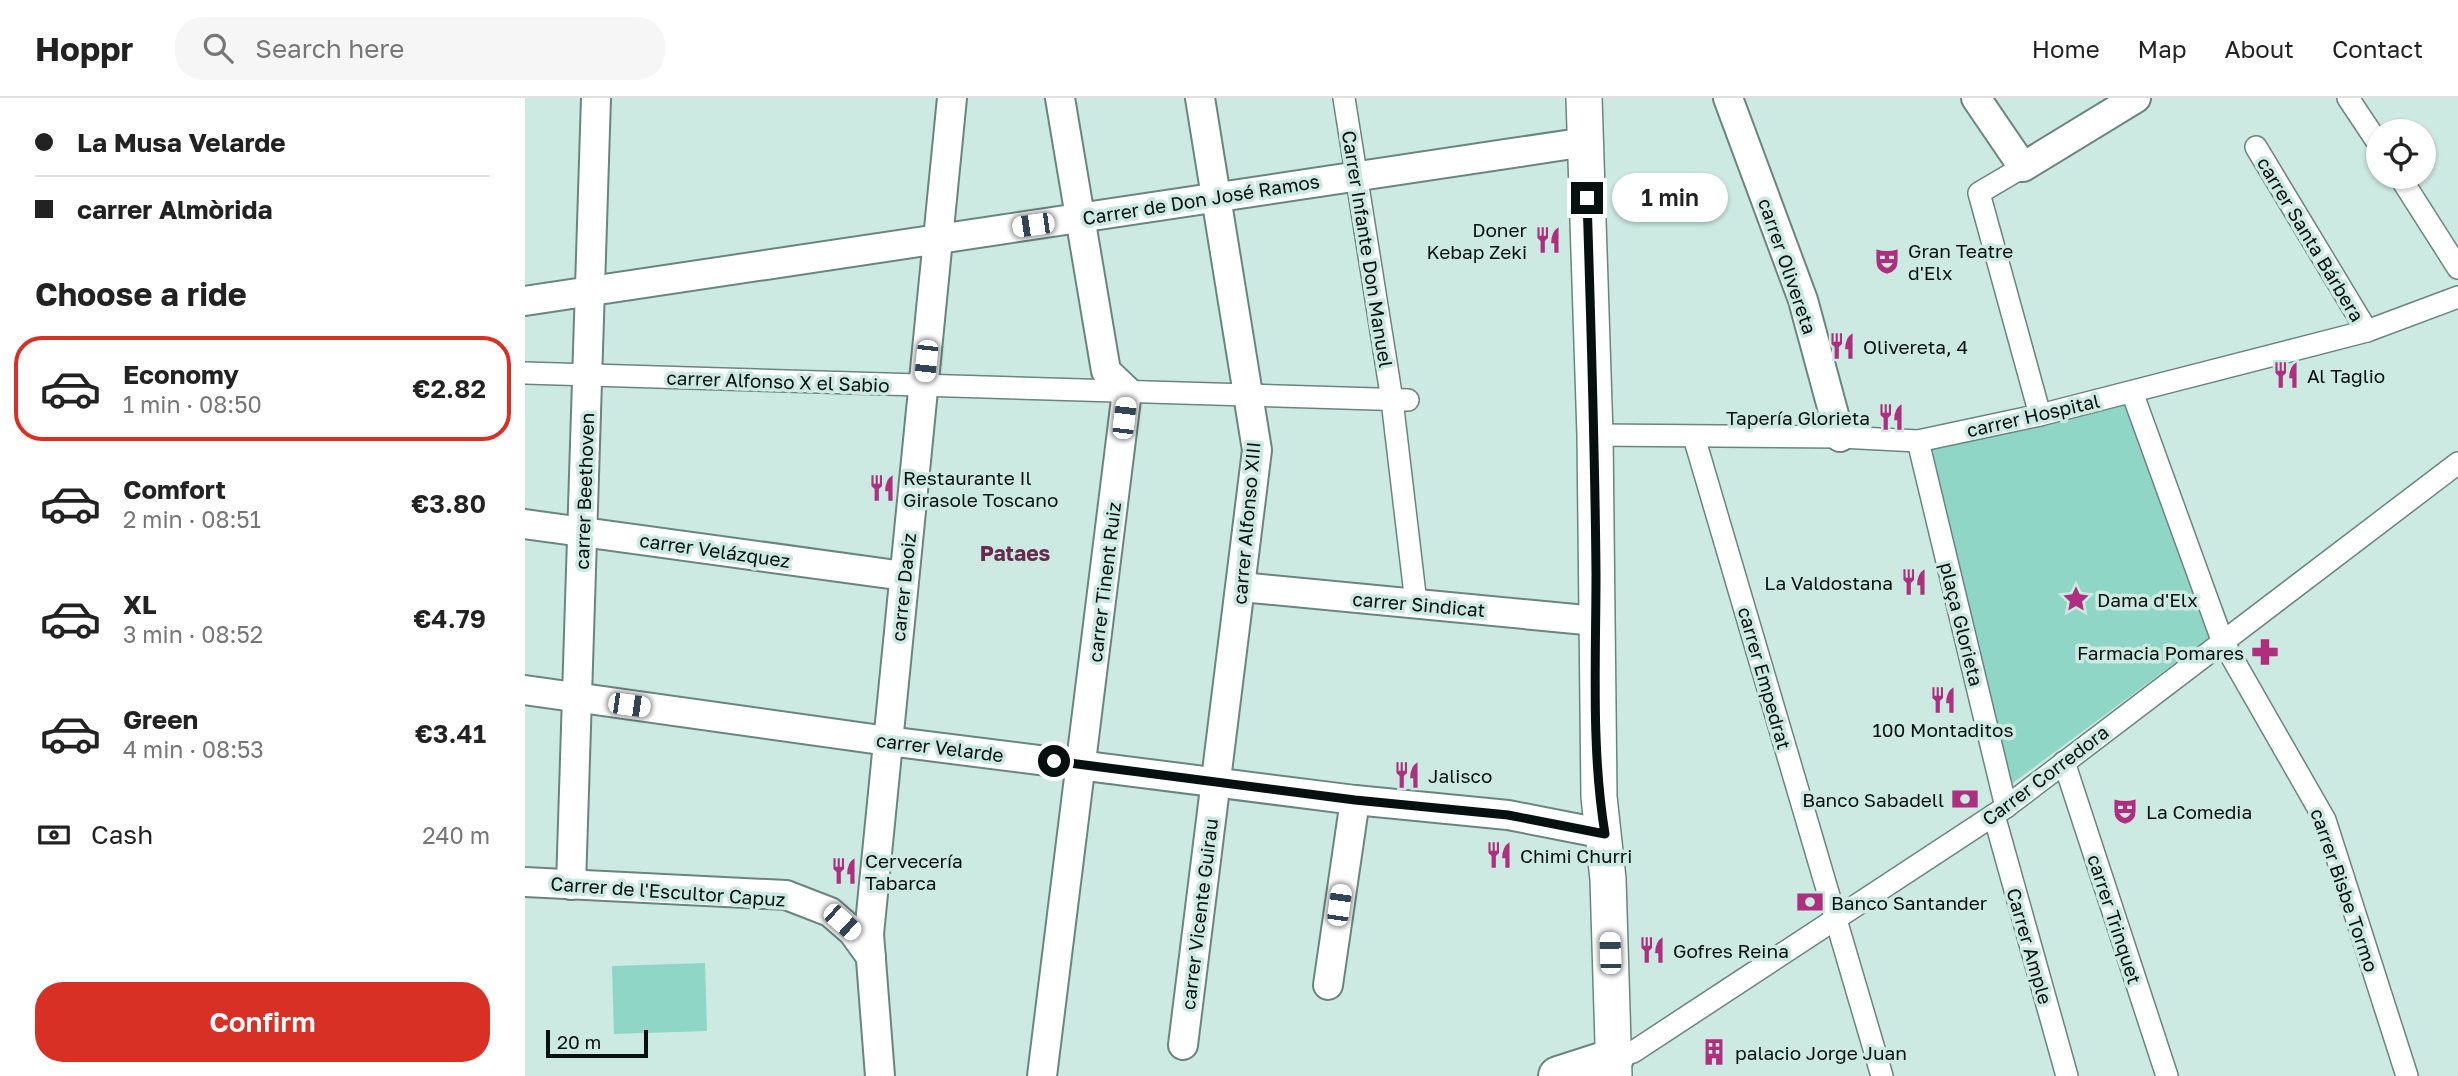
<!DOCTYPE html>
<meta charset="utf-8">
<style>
body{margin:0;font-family:"Golos Text",sans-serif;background:#f6f6f6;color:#222;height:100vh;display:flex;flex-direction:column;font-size:26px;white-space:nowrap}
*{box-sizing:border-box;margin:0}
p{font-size:23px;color:#767676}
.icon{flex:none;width:38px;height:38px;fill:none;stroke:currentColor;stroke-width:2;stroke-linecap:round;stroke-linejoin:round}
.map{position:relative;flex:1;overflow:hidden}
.details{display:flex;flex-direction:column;background:#fff;width:525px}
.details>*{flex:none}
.banner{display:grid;align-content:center;height:154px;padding:0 35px;background:#fff}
.fabs{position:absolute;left:1841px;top:21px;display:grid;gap:14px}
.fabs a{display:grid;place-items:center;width:70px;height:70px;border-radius:50%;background:#fff;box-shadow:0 2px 5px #0004;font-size:35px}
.scale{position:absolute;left:21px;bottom:18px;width:102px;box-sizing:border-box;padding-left:7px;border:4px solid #06100e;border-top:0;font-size:19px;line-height:24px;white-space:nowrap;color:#06100e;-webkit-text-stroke:5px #cce9e2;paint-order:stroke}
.end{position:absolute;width:32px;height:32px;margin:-16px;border:9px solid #06100e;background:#fff;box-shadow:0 0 0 4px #fff}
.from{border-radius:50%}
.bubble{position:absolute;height:49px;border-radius:24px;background:#fff;box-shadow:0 2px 5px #0004;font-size:23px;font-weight:600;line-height:49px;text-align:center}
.car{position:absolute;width:21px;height:42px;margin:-21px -10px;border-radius:9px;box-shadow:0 0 5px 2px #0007;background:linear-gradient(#fff 24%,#345 0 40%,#fff 0 76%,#345 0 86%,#fff 0)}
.banner b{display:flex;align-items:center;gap:24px;height:66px;font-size:26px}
.banner b+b{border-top:2px solid #e0e0e0}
.banner i{width:18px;height:18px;background:#222}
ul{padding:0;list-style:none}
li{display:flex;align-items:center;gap:21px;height:105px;margin:0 14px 10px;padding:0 21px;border:4px solid transparent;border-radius:28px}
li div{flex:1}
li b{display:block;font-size:26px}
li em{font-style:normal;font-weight:600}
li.active{border-color:#d93025}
li>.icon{width:63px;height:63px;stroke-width:1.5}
h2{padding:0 35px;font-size:32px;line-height:84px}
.pay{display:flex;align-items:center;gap:18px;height:77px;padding:0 35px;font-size:26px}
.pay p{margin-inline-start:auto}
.cta{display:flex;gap:14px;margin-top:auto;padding:14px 35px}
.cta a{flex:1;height:80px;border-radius:28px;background:#d93025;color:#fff;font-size:28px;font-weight:600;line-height:80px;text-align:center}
header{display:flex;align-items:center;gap:42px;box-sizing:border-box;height:98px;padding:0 35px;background:#fff;border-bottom:2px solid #e0e0e0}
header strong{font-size:33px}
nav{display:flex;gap:38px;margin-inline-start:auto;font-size:24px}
.search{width:490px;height:63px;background:#f6f6f6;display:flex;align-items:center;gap:18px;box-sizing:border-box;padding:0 24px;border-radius:28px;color:#767676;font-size:26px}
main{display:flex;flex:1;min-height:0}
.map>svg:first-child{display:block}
.green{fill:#8fd6c6}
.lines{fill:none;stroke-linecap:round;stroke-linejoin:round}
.pedestrian-casing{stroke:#6a857e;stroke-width:24}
.minor-casing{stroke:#6a857e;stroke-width:32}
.tertiary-casing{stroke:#6a857e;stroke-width:38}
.secondary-casing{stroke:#6a857e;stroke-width:42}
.pedestrian{stroke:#fff;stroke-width:21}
.minor{stroke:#fff;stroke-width:28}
.tertiary{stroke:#fff;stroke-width:35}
.secondary{stroke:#fff;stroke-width:38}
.route{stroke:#06100e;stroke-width:9}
.labels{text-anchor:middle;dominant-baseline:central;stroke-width:7;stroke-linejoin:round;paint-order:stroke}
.street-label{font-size:19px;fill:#06100e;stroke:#cce9e2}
.poi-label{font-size:19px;fill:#06100e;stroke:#cce9e2;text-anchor:start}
.neighbourhood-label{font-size:21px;font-weight:bold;fill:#682a4f;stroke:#cce9e2}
</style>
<header>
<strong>Hoppr</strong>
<div class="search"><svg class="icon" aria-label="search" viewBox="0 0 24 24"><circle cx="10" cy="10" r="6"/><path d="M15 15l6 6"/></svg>Search here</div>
<nav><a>Home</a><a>Map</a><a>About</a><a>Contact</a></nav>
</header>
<main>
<section class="details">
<div class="banner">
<b><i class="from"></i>La Musa Velarde</b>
<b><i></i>carrer Almòrida</b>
</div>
<h2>Choose a ride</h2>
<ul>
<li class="active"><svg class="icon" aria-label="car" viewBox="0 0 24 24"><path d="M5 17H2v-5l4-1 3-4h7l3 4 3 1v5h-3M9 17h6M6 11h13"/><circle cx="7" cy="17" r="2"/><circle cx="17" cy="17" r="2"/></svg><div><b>Economy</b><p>1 min · 08:50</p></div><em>€2.82</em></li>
<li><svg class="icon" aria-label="car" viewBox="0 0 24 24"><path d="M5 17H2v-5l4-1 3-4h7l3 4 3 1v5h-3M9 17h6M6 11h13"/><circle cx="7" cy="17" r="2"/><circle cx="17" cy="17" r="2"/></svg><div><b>Comfort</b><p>2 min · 08:51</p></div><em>€3.80</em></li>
<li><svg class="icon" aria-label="car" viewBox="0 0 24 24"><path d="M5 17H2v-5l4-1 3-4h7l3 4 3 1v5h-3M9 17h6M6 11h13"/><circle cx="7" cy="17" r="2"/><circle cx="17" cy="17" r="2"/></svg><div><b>XL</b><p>3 min · 08:52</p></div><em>€4.79</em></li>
<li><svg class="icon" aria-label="car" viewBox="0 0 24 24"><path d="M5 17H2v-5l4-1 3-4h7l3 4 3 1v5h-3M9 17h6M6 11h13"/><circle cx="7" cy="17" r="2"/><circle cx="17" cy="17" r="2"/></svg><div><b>Green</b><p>4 min · 08:53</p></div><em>€3.41</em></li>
</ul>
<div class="pay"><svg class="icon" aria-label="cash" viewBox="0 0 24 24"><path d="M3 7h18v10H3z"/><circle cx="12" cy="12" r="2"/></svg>Cash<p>240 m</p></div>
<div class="cta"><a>Confirm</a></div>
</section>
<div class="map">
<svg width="1933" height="978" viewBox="0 0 1933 978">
<rect width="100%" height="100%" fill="#cce9e2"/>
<!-- green -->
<g class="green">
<path d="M1617,298L1704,525L1477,693L1389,350Z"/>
<path d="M180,865L182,933L89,936L87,868Z"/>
</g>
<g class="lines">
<defs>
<g id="pedestrian">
<path d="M819,0L867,302L891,505"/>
<path d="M1823,0L1853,45"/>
<path d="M1731,49L1842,233"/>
<path d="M1498,69L1454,95L1515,317"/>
<path d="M1875,79L1933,170"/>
<path d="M0,275L883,302"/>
<path d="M1607,294L1697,542L1800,722L1882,978"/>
<path d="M1070,337L1315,339L1393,343L1515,317L1842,233L1933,199"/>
<path d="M1169,339L1357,978"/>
<path d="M1393,343L1481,709"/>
<path d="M1539,664L1642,978"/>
<path d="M1469,717L1542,978"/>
<path d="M1089,960L1108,954L1481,709L1933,365"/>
</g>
<g id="minor">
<path d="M1203,0L1278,202L1315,339"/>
<path d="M1451,0L1498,69L1611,0"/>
<path d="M0,203L1061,44"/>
<path d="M0,426L379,478"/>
<path d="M716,489L1071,523"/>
<path d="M0,592L363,643L830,702L983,717L1080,736"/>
<path d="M0,784L261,797L305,814L328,834L346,859"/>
<path d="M46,787L71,0"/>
<path d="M803,887L830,702"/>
<path d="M658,947L732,352L675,0"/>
<path d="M355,978L344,836L427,0"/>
<path d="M517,978L602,293L581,273L535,0"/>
</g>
<path id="tertiary" d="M1059,0L1070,337L1074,699L1083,781L1089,978"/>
<path id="secondary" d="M1033,978L1089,960"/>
</defs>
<!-- pedestrian casing -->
<use href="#pedestrian" class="pedestrian-casing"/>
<!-- minor casing -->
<use href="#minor" class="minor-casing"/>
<!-- tertiary casing -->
<use href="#tertiary" class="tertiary-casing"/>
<!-- secondary casing -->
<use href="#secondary" class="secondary-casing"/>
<!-- pedestrian -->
<use href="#pedestrian" class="pedestrian"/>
<!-- minor -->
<use href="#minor" class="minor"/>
<!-- tertiary -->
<use href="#tertiary" class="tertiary"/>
<!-- secondary -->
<use href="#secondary" class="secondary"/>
</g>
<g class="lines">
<!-- route -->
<path class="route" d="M529,663L830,702L983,717L1080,736C1066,651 1071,562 1071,476C1070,351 1066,225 1062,100"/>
</g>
<!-- icons -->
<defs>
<symbol id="restaurant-bare" viewBox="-9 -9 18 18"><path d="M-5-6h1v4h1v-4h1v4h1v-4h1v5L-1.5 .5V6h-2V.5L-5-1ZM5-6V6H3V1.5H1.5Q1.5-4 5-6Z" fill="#ad2f7e" stroke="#cce9e2" stroke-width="2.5" paint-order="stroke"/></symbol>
<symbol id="theatre-bare" viewBox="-9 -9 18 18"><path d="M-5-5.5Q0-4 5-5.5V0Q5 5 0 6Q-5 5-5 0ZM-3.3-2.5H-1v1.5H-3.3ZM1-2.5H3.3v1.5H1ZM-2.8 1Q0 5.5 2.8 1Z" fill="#ad2f7e" stroke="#cce9e2" stroke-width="2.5" paint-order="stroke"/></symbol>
<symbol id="sight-bare" viewBox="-9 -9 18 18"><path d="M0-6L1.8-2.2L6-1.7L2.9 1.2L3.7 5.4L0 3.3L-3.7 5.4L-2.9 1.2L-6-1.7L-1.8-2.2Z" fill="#ad2f7e" stroke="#cce9e2" stroke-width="2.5" paint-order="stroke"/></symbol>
<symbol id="pharmacy-bare" viewBox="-9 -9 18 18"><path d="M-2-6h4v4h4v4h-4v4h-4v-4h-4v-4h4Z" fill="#ad2f7e" stroke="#cce9e2" stroke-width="2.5" paint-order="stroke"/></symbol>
<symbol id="bank-bare" viewBox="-9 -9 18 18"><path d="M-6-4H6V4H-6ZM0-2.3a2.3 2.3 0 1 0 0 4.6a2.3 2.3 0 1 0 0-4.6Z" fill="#ad2f7e" stroke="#cce9e2" stroke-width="2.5" paint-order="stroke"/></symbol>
<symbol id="building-bare" viewBox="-9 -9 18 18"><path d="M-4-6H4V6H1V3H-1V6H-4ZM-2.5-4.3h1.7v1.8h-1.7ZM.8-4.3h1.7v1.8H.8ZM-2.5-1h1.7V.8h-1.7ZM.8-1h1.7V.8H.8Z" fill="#ad2f7e" stroke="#cce9e2" stroke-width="2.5" paint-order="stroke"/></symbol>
</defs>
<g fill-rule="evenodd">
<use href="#restaurant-bare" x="1004" y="123" width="38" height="38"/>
<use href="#theatre-bare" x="1343" y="144" width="38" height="38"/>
<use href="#restaurant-bare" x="1298" y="229" width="38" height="38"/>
<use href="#restaurant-bare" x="1742" y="258" width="38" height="38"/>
<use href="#restaurant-bare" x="1347" y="300" width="38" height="38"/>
<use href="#restaurant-bare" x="338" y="371" width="38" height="38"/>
<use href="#restaurant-bare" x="1370" y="465" width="38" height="38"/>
<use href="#sight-bare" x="1532" y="482" width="38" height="38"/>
<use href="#pharmacy-bare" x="1721" y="535" width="38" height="38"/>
<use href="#restaurant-bare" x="1399" y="583" width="38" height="38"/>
<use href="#restaurant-bare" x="863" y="658" width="38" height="38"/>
<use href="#bank-bare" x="1421" y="682" width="38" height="38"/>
<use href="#theatre-bare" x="1581" y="694" width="38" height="38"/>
<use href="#restaurant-bare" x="955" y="738" width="38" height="38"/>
<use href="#restaurant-bare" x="300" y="754" width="38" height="38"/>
<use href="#bank-bare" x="1266" y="785" width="38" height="38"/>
<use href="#restaurant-bare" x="1108" y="833" width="38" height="38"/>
<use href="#building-bare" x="1170" y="935" width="38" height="38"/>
</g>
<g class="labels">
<!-- street labels -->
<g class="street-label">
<text transform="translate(676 101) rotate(-9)">Carrer de Don José Ramos</text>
<text transform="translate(1786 141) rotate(59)">carrer Santa Bárbera</text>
<text transform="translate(843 151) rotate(81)">Carrer Infante Don Manuel</text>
<text transform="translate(1263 168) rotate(71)">carrer Olivereta</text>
<text transform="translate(253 283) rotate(2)">carrer Alfonso X el Sabio</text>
<text transform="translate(1508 317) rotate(-13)">carrer Hospital</text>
<text transform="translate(59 393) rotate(-88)">carrer Beethoven</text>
<text transform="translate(721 425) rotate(-85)">carrer Alfonso XIII</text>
<text transform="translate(190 452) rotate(8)">carrer Velázquez</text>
<text transform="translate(579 484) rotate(-83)">carrer Tinent Ruiz</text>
<text transform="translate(378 489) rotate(-84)">carrer Daoiz</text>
<text transform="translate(894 506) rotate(5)">carrer Sindicat</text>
<text transform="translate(1437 526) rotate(76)">plaça Glorieta</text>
<text transform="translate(1240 580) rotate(74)">carrer Empedrat</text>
<text transform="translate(415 649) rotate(7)">carrer Velarde</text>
<text transform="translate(1520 677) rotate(-37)">Carrer Corredora</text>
<text transform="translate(1820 792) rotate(71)">carrer Bisbe Tormo</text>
<text transform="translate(143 793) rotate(4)">Carrer de l'Escultor Capuz</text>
<text transform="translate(674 816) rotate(-83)">carrer Vicente Guirau</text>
<text transform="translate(1590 821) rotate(72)">carrer Trinquet</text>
<text transform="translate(1505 848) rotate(74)">Carrer Ample</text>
</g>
<!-- poi labels -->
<g class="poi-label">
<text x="1002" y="131" text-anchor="end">Doner<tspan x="1002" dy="22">Kebap Zeki</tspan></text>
<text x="1383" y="152">Gran Teatre<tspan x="1383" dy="22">d'Elx</tspan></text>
<text x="1338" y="248">Olivereta, 4</text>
<text x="1782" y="277">Al Taglio</text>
<text x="1345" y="319" text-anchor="end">Tapería Glorieta</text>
<text x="378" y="379">Restaurante Il<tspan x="378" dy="22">Girasole Toscano</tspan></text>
<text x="1368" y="484" text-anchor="end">La Valdostana</text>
<text x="1572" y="501">Dama d'Elx</text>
<text x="1719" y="554" text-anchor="end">Farmacia Pomares</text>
<text x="1418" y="631" text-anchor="middle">100 Montaditos</text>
<text x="903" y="677">Jalisco</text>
<text x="1419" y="701" text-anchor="end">Banco Sabadell</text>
<text x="1621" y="713">La Comedia</text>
<text x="995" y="757">Chimi Churri</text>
<text x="340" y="762">Cervecería<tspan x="340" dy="22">Tabarca</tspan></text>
<text x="1306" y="804">Banco Santander</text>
<text x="1148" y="852">Gofres Reina</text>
<text x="1210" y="954">palacio Jorge Juan</text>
</g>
<!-- neighbourhood labels -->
<g class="neighbourhood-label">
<text x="490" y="455">Pataes</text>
</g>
</g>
</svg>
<div class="fabs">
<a><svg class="icon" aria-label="locate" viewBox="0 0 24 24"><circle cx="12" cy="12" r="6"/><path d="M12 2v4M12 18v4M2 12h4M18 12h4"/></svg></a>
</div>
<div class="scale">20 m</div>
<i class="end from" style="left:529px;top:663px"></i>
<i class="end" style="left:1062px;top:100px"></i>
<div class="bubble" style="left:1087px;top:75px;width:116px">1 min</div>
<i class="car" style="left:508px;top:127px;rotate:262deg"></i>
<i class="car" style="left:401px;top:263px;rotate:186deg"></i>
<i class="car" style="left:599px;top:320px;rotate:7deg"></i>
<i class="car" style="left:104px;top:607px;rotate:98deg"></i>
<i class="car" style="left:814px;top:807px;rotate:8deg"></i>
<i class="car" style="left:317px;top:824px;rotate:132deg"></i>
<i class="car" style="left:1085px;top:855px;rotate:358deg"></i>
</div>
</main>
